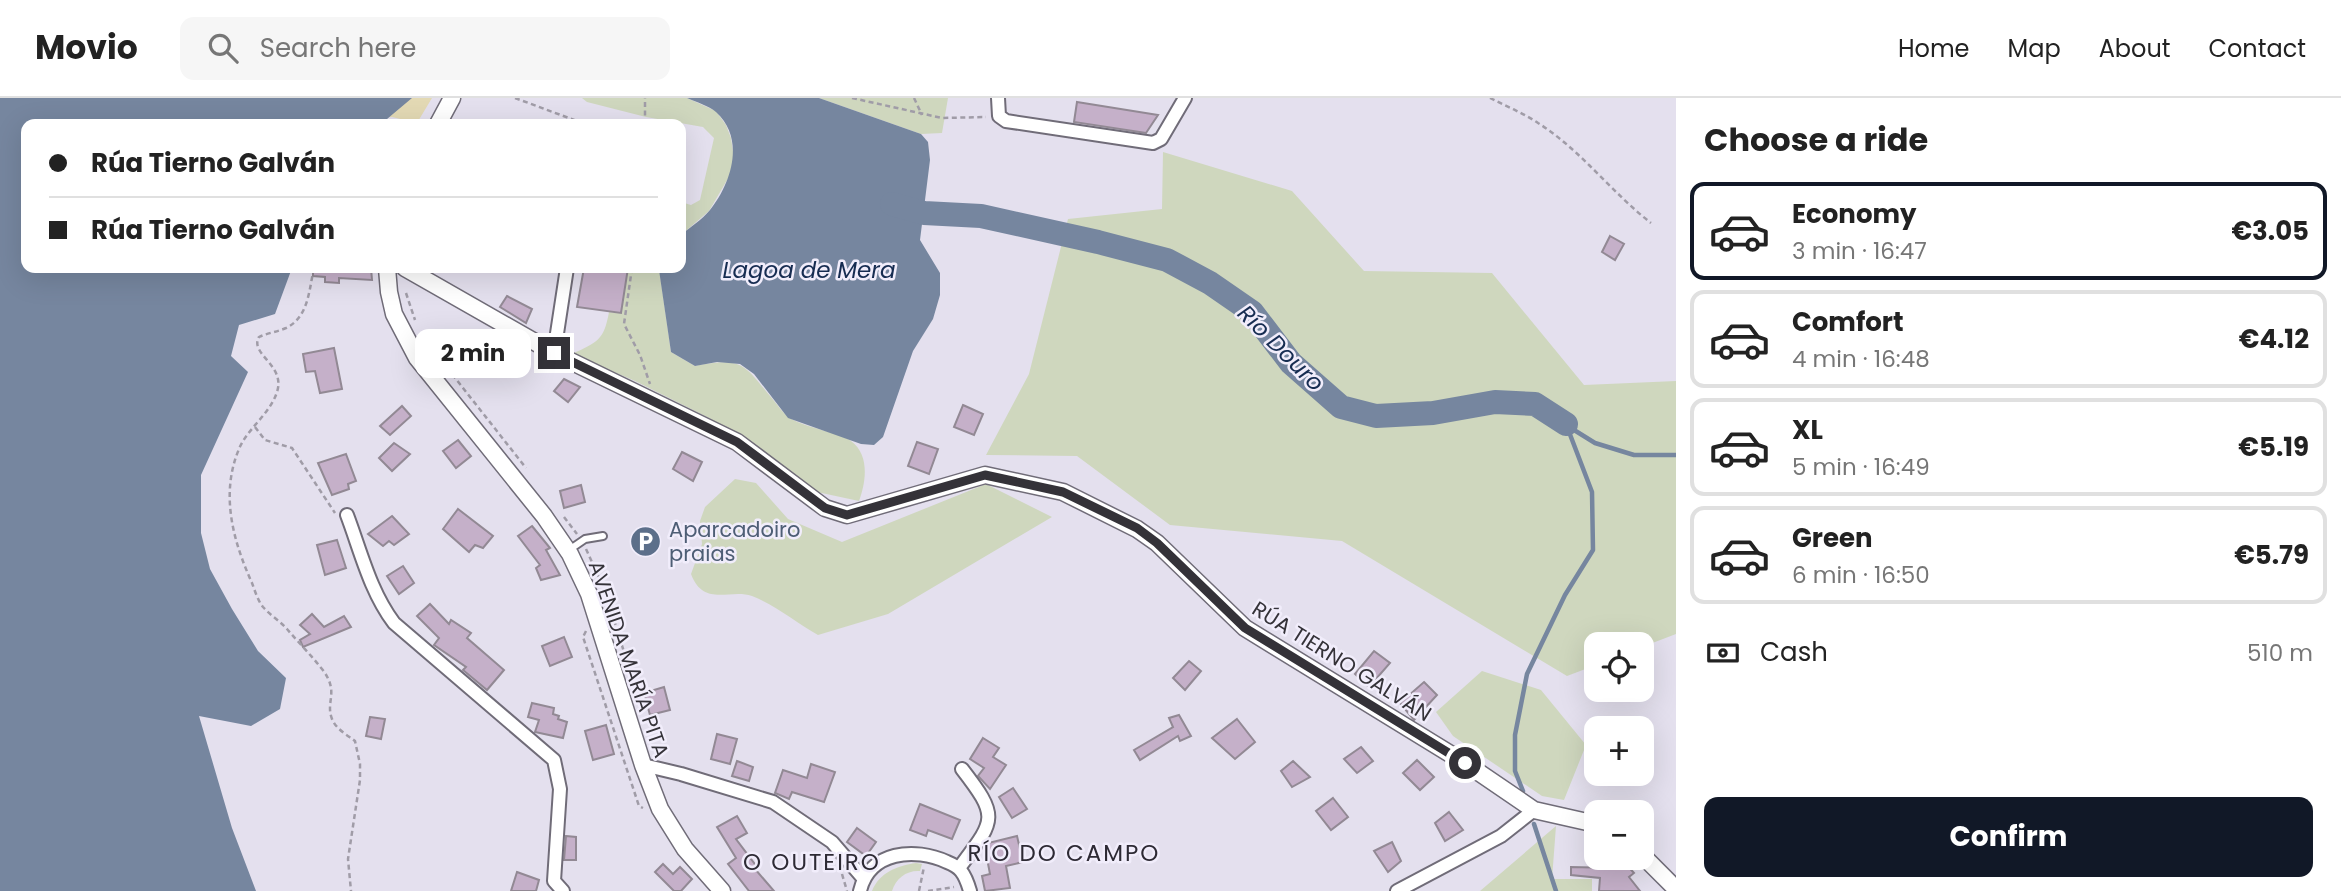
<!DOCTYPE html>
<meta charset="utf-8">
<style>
body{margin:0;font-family:Poppins,sans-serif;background:#f6f6f6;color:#222;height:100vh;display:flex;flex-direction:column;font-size:26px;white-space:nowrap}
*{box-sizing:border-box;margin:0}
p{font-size:23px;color:#767676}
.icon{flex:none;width:38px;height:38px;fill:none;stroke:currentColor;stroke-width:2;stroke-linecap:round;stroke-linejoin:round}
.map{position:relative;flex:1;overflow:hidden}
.side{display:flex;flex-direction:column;background:#fff;width:665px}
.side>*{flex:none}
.top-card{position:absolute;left:21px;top:21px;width:665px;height:154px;border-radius:14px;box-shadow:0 7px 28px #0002;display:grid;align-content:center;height:154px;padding:0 28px;background:#fff}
.controls{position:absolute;left:1584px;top:534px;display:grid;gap:14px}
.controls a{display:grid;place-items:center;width:70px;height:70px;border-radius:14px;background:#fff;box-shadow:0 7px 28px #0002;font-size:35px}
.end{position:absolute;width:32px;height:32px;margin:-16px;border:9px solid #343238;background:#fff;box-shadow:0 0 0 4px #fff}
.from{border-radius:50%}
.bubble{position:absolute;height:49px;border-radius:14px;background:#fff;box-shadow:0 7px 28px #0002;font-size:23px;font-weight:700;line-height:49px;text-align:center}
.top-card b{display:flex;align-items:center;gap:24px;height:66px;font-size:26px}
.top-card b+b{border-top:2px solid #e0e0e0}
.top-card i{width:18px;height:18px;background:#222}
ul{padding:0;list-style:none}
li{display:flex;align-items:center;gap:21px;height:98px;margin:0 14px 10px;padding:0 14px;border:4px solid #e0e0e0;border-radius:14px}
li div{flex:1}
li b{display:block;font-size:26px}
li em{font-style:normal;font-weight:700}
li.active{border-color:#111827}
li>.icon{width:63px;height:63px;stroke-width:1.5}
h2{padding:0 28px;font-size:32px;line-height:84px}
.pay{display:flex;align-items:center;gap:18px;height:77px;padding:0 28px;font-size:26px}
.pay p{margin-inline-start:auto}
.cta{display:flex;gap:14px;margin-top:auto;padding:14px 28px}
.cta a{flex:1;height:80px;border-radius:14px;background:#111827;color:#fff;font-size:28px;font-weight:700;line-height:80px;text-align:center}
header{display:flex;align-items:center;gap:42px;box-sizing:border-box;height:98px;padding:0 35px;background:#fff;border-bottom:2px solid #e0e0e0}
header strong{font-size:33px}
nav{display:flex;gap:38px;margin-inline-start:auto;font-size:24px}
.search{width:490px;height:63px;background:#f6f6f6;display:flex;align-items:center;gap:18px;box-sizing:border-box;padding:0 24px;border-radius:14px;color:#767676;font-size:26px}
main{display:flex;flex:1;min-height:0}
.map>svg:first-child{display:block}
.green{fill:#cfd7be}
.sand{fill:#e3d9b4}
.water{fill:#76869f}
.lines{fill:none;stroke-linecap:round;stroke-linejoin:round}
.stream{stroke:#76869f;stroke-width:4.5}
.river{stroke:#76869f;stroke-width:24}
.building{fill:#c5b0c9;stroke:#928994;stroke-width:2}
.lane-casing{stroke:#706c78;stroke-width:10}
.street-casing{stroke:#706c78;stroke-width:16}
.secondary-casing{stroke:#706c78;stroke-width:19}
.path{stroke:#a09ca7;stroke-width:2.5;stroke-dasharray:5 3.5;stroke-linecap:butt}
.lane{stroke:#fff;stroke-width:6}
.street{stroke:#fff;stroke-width:12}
.secondary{stroke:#fff;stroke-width:16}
.route{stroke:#343238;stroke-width:9}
.labels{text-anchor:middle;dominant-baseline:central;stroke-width:5;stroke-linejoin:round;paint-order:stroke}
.service-label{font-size:21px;fill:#4e5e75;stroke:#f1edfb;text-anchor:start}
.street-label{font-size:21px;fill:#343238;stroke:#f1edfb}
.water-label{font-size:23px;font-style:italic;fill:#162c51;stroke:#f1edfb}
.neighbourhood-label{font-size:23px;letter-spacing:2px;fill:#2d2a34;stroke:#f1edfb}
</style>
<header>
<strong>Movio</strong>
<div class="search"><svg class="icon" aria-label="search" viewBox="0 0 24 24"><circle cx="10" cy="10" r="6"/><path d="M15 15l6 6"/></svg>Search here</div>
<nav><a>Home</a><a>Map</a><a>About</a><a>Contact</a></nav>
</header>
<main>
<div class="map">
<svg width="1676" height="793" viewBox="0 0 1676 793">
<rect width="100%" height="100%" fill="#e4e0ee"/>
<!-- green -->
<g class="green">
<path d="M582,0H687L716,13L726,27L731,40L734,60L730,77L709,113L681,137V104L691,107L700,102L714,40L703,29L646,19L587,4Z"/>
<path d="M819,0H948L942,35L921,36Z"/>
<path d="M1163,54L1292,93L1364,173L1492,175L1584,287L1676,283V536L1642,549V546H1596V567L1567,578L1342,443L1170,427L1077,358L986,357L1029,276L1068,121L1162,111Z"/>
<path d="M628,170H659L671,254L695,268C746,258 744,268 775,304C779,309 784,316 790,320C805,330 839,334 851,343C870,357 866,384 859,403L803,391L711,321L635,283L572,256C598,244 604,242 609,214L621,215Z"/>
<path d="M735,381L756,385L788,421L842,444L986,386L1052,419L888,516L818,537C797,525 775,507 752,498C730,490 704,510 691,476L702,446L700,423L705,409Z"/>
<path d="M1482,573L1541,592L1586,647L1564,702L1542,698L1453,638L1436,614Z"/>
<path d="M1556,728L1552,781H1592V793H1480Z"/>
<path d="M916,765L922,766L920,773C907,772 896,780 892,793H872C880,774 897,768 916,765Z"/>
</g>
<!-- sand -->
<path class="sand" d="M323,0H432L417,25L392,19L310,25Z"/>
<!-- water -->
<g class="water">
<path d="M0,0H412L387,21L312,24L311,26H26V170H292L275,216L239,227L231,258L248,274L201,377V435L210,471L232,511L258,553L286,580L280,611L251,628L199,618L232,730L256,793H0Z"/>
<path d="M687,0H819L921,36L928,44L930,62L920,142L940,175V197L933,221L913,253L883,339L874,347L861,346L788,320L754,276L740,266L717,264L695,268L671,254L659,172V170H681V137C690,129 702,122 710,112C731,86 746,41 716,14C709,8 696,4 687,0Z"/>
</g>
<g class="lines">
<!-- stream -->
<g class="stream">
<path d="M1566,327L1595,345L1634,357H1676"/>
<path d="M1523,693L1515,673V637L1527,576L1565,497L1593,452L1592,394L1566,326"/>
<path d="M1534,726L1556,793"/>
</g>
<!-- river -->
<path class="river" d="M892,106L924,115L981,118L1098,144L1167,162L1210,185L1252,214L1291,265L1341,309L1376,318L1433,315L1495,304L1535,306L1566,326"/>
</g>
<!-- building -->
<g class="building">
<path d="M1077,4L1158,17L1146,35L1074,24Z"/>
<path d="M1610,138L1624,146L1615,162L1602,154Z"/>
<path d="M313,170H371L372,182L339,180V185L325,184V179L313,178Z"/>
<path d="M584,170H628L621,215L577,209Z"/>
<path d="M507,198L532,211L526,225L500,209Z"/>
<path d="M334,250L342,291L320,295L315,273L306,274L303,256Z"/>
<path d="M564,281L580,289L568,304L554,293Z"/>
<path d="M963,307L983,316L974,337L954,329Z"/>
<path d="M402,308L411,318L390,337L380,328Z"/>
<path d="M458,342L471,358L456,370L443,353Z"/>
<path d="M917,344L938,351L929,376L908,368Z"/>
<path d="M394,345L410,356L392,373L379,360Z"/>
<path d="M682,354L702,364L693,383L673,371Z"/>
<path d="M346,356L356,383L348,386L349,391L332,397L318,365Z"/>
<path d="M581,387L585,404L564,410L560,393Z"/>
<path d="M458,411L493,438L483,450L475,447L469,454L443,431Z"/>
<path d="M392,418L409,436L394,447L389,443L383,448L368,436Z"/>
<path d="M532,428L550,450L546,452L560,477L541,482L536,470L540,467L518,438Z"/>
<path d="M337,442L346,470L325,477L317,447Z"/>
<path d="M403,468L414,485L399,496L387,478Z"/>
<path d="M430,506L449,526L451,522L471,535L467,540L504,572L487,592L463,572L466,569L434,547L439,540L417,518Z"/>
<path d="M312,516L324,529L344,518L351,529L303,549L300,542L310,536L300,527Z"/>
<path d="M564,539L572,559L550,568L542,548Z"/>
<path d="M1374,553L1390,565L1369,589L1355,576Z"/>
<path d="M1189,563L1201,573L1185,592L1173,580Z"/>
<path d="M1424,584L1437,597L1414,622L1400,605Z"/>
<path d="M664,589L670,612L650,617L644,595Z"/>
<path d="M532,605L554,610L553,616L559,618L558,621L567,624L563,640L535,634L539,622L528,619Z"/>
<path d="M1179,617L1191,638L1180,643L1178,638L1140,662L1134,652L1173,629L1169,620Z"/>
<path d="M370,619L385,621L381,641L366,638Z"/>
<path d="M1237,621L1255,644L1235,661L1212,640Z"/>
<path d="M606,627L614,656L593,662L585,633Z"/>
<path d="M717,636L737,641L730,666L711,661Z"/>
<path d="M983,640L999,650L993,659L1006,667L990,691L978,678L984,670L970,661Z"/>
<path d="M1361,649L1373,663L1357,675L1344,661Z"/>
<path d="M1417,662L1434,679L1420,692L1403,675Z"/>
<path d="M737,663L753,669L749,683L732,678Z"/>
<path d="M1293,663L1310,679L1292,689L1281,673Z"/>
<path d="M811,666L835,674L824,704L792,694L789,701L775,695L783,672L807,680Z"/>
<path d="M1013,690L1027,711L1012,720L999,699Z"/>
<path d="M1333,700L1348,719L1331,732L1316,713Z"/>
<path d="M920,706L960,722L952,741L928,732L926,738L910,732Z"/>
<path d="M1449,714L1463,732L1445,743L1435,725Z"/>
<path d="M737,718L747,735L736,741L757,769L755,771L774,793H749L728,766L736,760L717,729Z"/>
<path d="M857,730L876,744L866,758L847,744Z"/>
<path d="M566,738L576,739V762H564Z"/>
<path d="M1017,738L1023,764L1006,768L1010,790L985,793L982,778L990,776L985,750L988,745Z"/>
<path d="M1392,744L1401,763L1388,774L1374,753Z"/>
<path d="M1624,764L1634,775L1629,779L1640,793H1599L1600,780L1571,777V769L1616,770Z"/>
<path d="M663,766L673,776L680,769L692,781L681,793H674L655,774Z"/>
<path d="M517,774L539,782L536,793H511Z"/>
</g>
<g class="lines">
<defs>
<path id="lane" d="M569,452L585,441L603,438"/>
<g id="street">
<path d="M998,0L999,18L1006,23L1153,45L1161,41L1185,0"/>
<path d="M554,255L567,170"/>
<path d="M347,417C361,454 370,493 394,525L554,662L560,691L554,783L563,793"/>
<path d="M643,667L681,676L773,704L832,744L863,780"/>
<path d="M959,770C995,722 1000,720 962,671"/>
<path d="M860,793C869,753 915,749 947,764C952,766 957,768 961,773C965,778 968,786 970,793"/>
<path d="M1397,793L1501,738L1534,712"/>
</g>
<g id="secondary">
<path d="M438,26L452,0"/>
<path d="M387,170L389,194L394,216L417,260L544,418L570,456L589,496L643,667L660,711L685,751L722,793"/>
<path d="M405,170L554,255L737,344L825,410L847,417L985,377L1063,394L1137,431L1157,445L1245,530L1465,665L1534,712L1596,726"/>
<path d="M1642,757L1676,791"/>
</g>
</defs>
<!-- lane casing -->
<use href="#lane" class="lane-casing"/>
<!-- street casing -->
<use href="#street" class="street-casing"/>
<!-- secondary casing -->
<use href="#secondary" class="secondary-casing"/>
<!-- path -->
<g class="path">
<path d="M515,0L585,26"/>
<path d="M852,0L942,20L986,19"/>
<path d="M914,0L922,17"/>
<path d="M1490,0C1506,8 1523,15 1538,25C1581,52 1612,95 1651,125"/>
<path d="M349,26H376"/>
<path d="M645,26V0"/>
<path d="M314,170C309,191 309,219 286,230C277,234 267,235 259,239C249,256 286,267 277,294C270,316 247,331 239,351C220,396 233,443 252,485C255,493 258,503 263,509C270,517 280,523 287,531C298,544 311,557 322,571C340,594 325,603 332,621C336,631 347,637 355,643L360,666V682L348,761L351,793"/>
<path d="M632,170L624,226L640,257L650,286"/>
<path d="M406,195L415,222"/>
<path d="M426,243L526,370"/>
<path d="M255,329L265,342L292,350L335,415"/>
<path d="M564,419L577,436"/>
<path d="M586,451L602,486"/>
<path d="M609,506L630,573"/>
<path d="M586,533L583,539L639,708L643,710"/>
<path d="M842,776L847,793"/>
<path d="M919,793L924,769"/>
<path d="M928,793L954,789"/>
</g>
<!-- lane -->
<use href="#lane" class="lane"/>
<!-- street -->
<use href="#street" class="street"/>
<!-- secondary -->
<use href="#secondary" class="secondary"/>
</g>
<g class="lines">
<!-- route -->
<path class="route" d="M554,255L737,344L825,410L847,417L985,377L1063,394L1137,430L1157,445L1245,530L1465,665"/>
</g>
<!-- icons -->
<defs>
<symbol id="parking-disc" viewBox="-11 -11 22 22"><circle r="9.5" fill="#5c6f8a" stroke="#f1edfb"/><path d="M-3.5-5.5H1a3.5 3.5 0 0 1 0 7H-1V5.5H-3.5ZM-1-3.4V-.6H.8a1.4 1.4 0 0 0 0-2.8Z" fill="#fff"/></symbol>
</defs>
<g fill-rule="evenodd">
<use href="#parking-disc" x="628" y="426" width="35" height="35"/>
</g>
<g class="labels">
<!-- service labels -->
<g class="service-label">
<text x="669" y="431">Aparcadoiro<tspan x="669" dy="24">praias</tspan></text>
</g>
<!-- street labels -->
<g class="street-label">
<text transform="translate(629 561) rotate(71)">AVENIDA MARÍA PITA</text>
<text transform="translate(1342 563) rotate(32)">RÚA TIERNO GALVÁN</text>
</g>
<!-- water labels -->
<g class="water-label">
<text x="809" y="172">Lagoa de Mera</text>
<text transform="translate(1281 250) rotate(45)">Río Douro</text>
</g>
<!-- neighbourhood labels -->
<g class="neighbourhood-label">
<text x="1064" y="755">RÍO DO CAMPO</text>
<text x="812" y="764">O OUTEIRO</text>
</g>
</g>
</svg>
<div class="controls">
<a><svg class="icon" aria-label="locate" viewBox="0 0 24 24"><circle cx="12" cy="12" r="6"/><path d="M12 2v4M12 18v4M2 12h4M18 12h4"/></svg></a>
<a>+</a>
<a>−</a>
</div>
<i class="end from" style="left:1465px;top:665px"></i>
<i class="end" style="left:554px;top:255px"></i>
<div class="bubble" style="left:415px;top:231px;width:116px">2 min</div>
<div class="top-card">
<b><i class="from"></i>Rúa Tierno Galván</b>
<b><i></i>Rúa Tierno Galván</b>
</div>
</div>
<section class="side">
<h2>Choose a ride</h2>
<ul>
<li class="active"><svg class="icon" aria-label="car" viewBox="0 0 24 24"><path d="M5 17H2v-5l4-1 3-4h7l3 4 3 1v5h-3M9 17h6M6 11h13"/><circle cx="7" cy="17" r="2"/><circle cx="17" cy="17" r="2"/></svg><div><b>Economy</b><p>3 min · 16:47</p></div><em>€3.05</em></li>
<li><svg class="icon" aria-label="car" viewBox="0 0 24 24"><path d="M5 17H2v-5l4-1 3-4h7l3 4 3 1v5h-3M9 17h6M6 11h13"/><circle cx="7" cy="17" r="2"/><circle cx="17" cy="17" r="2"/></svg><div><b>Comfort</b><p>4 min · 16:48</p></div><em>€4.12</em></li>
<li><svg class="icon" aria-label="car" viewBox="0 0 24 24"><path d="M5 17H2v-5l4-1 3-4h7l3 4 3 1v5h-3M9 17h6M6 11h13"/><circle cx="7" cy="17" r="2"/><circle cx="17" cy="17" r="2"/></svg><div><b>XL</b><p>5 min · 16:49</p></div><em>€5.19</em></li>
<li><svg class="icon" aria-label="car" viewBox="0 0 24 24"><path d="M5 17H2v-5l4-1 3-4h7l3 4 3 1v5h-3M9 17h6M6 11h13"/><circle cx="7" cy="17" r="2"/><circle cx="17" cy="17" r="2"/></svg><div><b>Green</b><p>6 min · 16:50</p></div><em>€5.79</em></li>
</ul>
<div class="pay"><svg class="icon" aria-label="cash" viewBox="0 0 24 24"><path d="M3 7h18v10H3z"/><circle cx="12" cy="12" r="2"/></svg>Cash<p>510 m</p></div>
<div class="cta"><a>Confirm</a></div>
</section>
</main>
